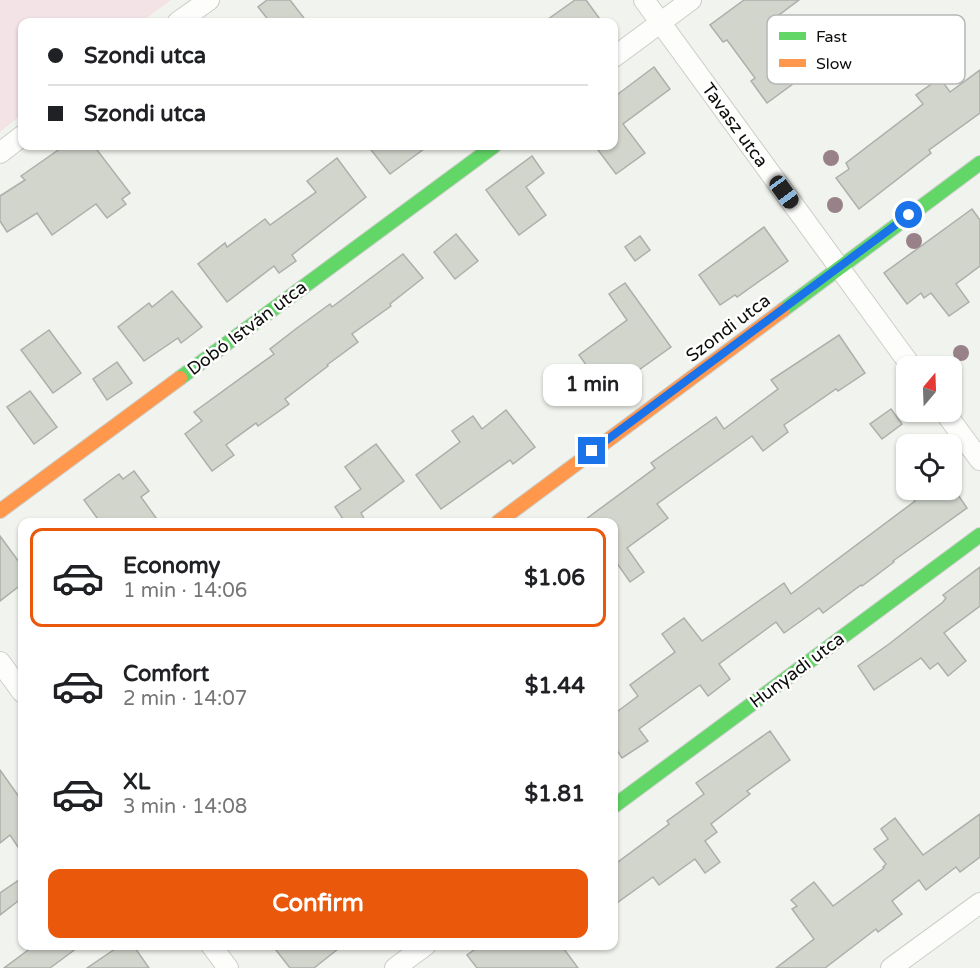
<!DOCTYPE html>
<meta charset="utf-8">
<style>
body{margin:0;font-family:"Varela Round",sans-serif;background:#f6f6f6;color:#202124;height:100vh;display:flex;flex-direction:column;font-size:22px;white-space:nowrap}
*{box-sizing:border-box;margin:0}
p{font-size:20px;color:#757577}
.icon{flex:none;width:33px;height:33px;fill:none;stroke:currentColor;stroke-width:2;stroke-linecap:round;stroke-linejoin:round}
.map{position:relative;flex:1;overflow:hidden}
.drawer{position:absolute;left:18px;top:518px;width:600px;height:432px;display:flex;flex-direction:column;background:#fff;border-radius:12px;box-shadow:0 2px 4px #0004}
.drawer>*{flex:none}
.top-card{position:absolute;left:18px;top:18px;width:600px;height:132px;border-radius:12px;box-shadow:0 2px 4px #0004;display:grid;align-content:center;height:132px;padding:0 30px;background:#fff}
.needle{width:39px;rotate:19deg}
.tools{position:absolute;left:896px;top:356px;display:grid;gap:12px}
.tools a{display:grid;place-items:center;width:66px;height:66px;border-radius:12px;background:#fff;box-shadow:0 2px 4px #0004;font-size:30px}
.end{position:absolute;width:27px;height:27px;margin:-14px;border:8px solid #1a73e8;background:#fff;box-shadow:0 0 0 3px #fff}
.from{border-radius:50%}
.bubble{position:absolute;height:42px;border-radius:12px;background:#fff;box-shadow:0 2px 4px #0004;font-size:20px;font-weight:700;line-height:42px;text-align:center}
.car{position:absolute;width:18px;height:36px;margin:-18px -9px;border-radius:8px;box-shadow:0 0 4px 2px #0007;background:linear-gradient(#222 24%,#8ab4d8 0 40%,#222 0 76%,#8ab4d8 0 86%,#222 0)}
.top-card b{display:flex;align-items:center;gap:21px;height:57px;font-size:22px}
.top-card b+b{border-top:2px solid #e0e0e0}
.top-card i{width:15px;height:15px;background:#202124}
ul{padding:10px 0 0;list-style:none}
li{display:flex;align-items:center;gap:18px;height:99px;margin:0 12px 9px;padding:0 18px;border:3px solid transparent;border-radius:12px}
li div{flex:1}
li b{display:block;font-size:22px}
li em{font-style:normal;font-weight:700}
li.active{border-color:#ea580c}
li>.icon{width:54px;height:54px;stroke-width:1.5}
.cta{display:flex;gap:12px;margin-top:auto;padding:12px 30px}
.cta a{flex:1;height:69px;border-radius:12px;background:#ea580c;color:#fff;font-size:24px;font-weight:700;line-height:69px;text-align:center}
.map>svg:first-child{display:block}
.green{fill:#f3e2e6}
.building{fill:#d1d5cc;stroke:#adafab;stroke-width:1.5}
.lines{fill:none;stroke-linecap:round;stroke-linejoin:round}
.street-casing{stroke:#cccec9;stroke-width:22}
.fast-casing{stroke:#cccec9;stroke-width:16}
.slow-casing{stroke:#cccec9;stroke-width:16}
.street{stroke:#fdfdfc;stroke-width:20}
.fast{stroke:#63d668;stroke-width:14}
.slow{stroke:#ff974d;stroke-width:14}
.tree{fill:#998189}
.route{stroke:#1a73e8;stroke-width:8}
.labels{text-anchor:middle;dominant-baseline:central;stroke-width:5;stroke-linejoin:round;paint-order:stroke}
.street-label{font-size:18px;fill:#0d0e0b;stroke:#fff}
.key{fill:#fff;stroke:#b6b7b6;stroke-width:1.5}
.key-label{font-size:16px;fill:#0d0e0b}
</style>
<div class="map">
<svg width="980" height="968" viewBox="0 0 980 968">
<rect width="100%" height="100%" fill="#f1f4ee"/>
<!-- green -->
<path class="green" d="M0,0H171L141,22H22V114L0,132Z"/>
<!-- building -->
<g class="building">
<path d="M267,0H290L307,22H270L258,7Z"/>
<path d="M575,0H586L602,22H544Z"/>
<path d="M744,0H799L775,18L779,24L772,29L805,75L767,103L751,81L755,78L727,40L723,42L710,25Z"/>
<path d="M654,67L670,89L623,124L645,153L616,174L595,146H614V97Z"/>
<path d="M980,70V113L929,150L931,153L859,209L836,178L849,169L846,163L923,104L916,95L940,78L950,92Z"/>
<path d="M64,146H94L130,193L122,199L126,204L107,218L96,204L52,235L37,213L7,232L0,221V196L25,180L21,176Z"/>
<path d="M368,146H428L390,174Z"/>
<path d="M532,156L544,173L526,187L546,215L519,235L486,190Z"/>
<path d="M337,158L366,197L292,255L296,261L279,273L274,266L227,302L198,264L225,243L227,247L265,219L270,225L316,192L307,181Z"/>
<path d="M972,209L980,220V266L956,284L969,302L949,316L931,293L924,298L921,293L907,304L884,273Z"/>
<path d="M764,227L788,261L737,297L735,295L720,305L699,275Z"/>
<path d="M456,234L478,261L455,279L434,252Z"/>
<path d="M640,236L650,250L635,261L625,247Z"/>
<path d="M403,254L423,278L390,304L391,306L352,334L358,342L327,365L328,366L285,399L289,404L258,426L256,423L226,445L234,455L212,471L185,434L202,421L194,412L274,354L270,349L297,328L330,304L332,307Z"/>
<path d="M625,283L671,347L615,387L610,380L601,386L579,355L627,320L609,294Z"/>
<path d="M172,291L202,327L181,343L178,338L144,361L118,327L149,303L152,307Z"/>
<path d="M49,330L81,373L53,393L21,350Z"/>
<path d="M839,335L865,373L838,391L836,389L784,425L788,432L763,451L752,436L657,504L668,518L627,548L644,572L630,582L614,559V522H582L655,468L651,463L716,417L724,429L778,389L771,380Z"/>
<path d="M117,362L132,383L107,400L93,379Z"/>
<path d="M30,391L57,427L34,444L7,407Z"/>
<path d="M891,409L902,424L882,439L870,424Z"/>
<path d="M506,410L535,447L513,464L510,460L441,509L416,475L460,442L452,431L473,416L482,429Z"/>
<path d="M376,444L404,481L361,513L366,522H345L335,507L361,489L345,467Z"/>
<path d="M134,471L149,491L141,497L159,522H100L84,500L119,474L123,479Z"/>
<path d="M905,489H954L967,508L893,561L894,562L862,586L861,585L823,613L819,608L784,633L776,622L719,664L730,679L708,696L700,685L639,729L648,741L622,758L614,746V714L638,696L630,685L675,652L662,634L684,618L702,641L784,583L791,594L915,501Z"/>
<path d="M0,536L22,566V584L0,601Z"/>
<path d="M980,567V606L944,633L966,661L948,676L938,663L930,669L921,658L874,690L858,666L889,644L943,602L946,598L943,595Z"/>
<path d="M770,731L790,760L747,791L750,794L711,824L717,832L705,841L720,862L705,873L695,859L659,885L653,877L614,905V865L669,824L667,821L704,794L696,783Z"/>
<path d="M0,770L22,801V853L10,835L0,843Z"/>
<path d="M980,814V857L960,872L956,867L926,890L919,880L892,901L902,914L878,932L876,929L825,968H776L814,939L792,909L797,906L791,900L814,882L833,906L884,868L883,867L886,864L874,849L888,839L881,829L895,818L923,855Z"/>
<path d="M22,878V898L0,915V893Z"/>
<path d="M35,945H81L50,968H4Z"/>
<path d="M121,945H133L149,968H87Z"/>
<path d="M272,945H343L314,968H290Z"/>
<path d="M481,945H561L578,968H477L467,955Z"/>
</g>
<g class="lines">
<defs>
<g id="street">
<path d="M644,0L911,366"/>
<path d="M178,22L209,0"/>
<path d="M614,57L691,0"/>
<path d="M0,153L22,136"/>
<path d="M944,411L980,460"/>
<path d="M0,662L22,692"/>
<path d="M211,945L228,968"/>
<path d="M395,968L426,945"/>
<path d="M891,968L980,903"/>
</g>
<g id="fast">
<path d="M783,310L980,163"/>
<path d="M180,378L494,146"/>
<path d="M614,806L980,535"/>
</g>
<g id="slow">
<path d="M0,511L180,378"/>
<path d="M498,522L783,310"/>
</g>
</defs>
<!-- street casing -->
<use href="#street" class="street-casing"/>
<!-- fast casing -->
<use href="#fast" class="fast-casing"/>
<!-- slow casing -->
<use href="#slow" class="slow-casing"/>
<!-- street -->
<use href="#street" class="street"/>
<!-- fast -->
<use href="#fast" class="fast"/>
<!-- slow -->
<use href="#slow" class="slow"/>
</g>
<!-- trees -->
<g class="tree">
<circle cx="831" cy="158" r="8"/>
<circle cx="835" cy="205" r="8"/>
<circle cx="914" cy="241" r="8"/>
<circle cx="961" cy="353" r="8"/>
</g>
<g class="lines">
<!-- route -->
<path class="route" d="M592,451L909,215"/>
</g>
<g class="labels">
<!-- street labels -->
<g class="street-label">
<text transform="translate(735 125) rotate(54)">Tavasz utca</text>
<text transform="translate(247 328) rotate(-37)">Dobó István utca</text>
<text transform="translate(728 328) rotate(-37)">Szondi utca</text>
<text transform="translate(797 670) rotate(-37)">Hunyadi utca</text>
</g>
</g>
<!-- legend -->
<rect x="767" y="15" width="198" height="69" rx="9" class="key"/>
<rect x="779" y="32" width="27" height="8" fill="#63d668"/>
<rect x="779" y="59" width="27" height="8" fill="#ff974d"/>
<g class="key-label">
<text x="816" y="42">Fast</text>
<text x="816" y="69">Slow</text>
</g>
</svg>
<div class="tools">
<a><svg class="needle" viewBox="-14 -14 28 28"><path d="M0-13l5 13h-10z" fill="#e53935"/><path d="M0 13l5-13h-10z" fill="#757577"/></svg></a>
<a><svg class="icon" aria-label="locate" viewBox="0 0 24 24"><circle cx="12" cy="12" r="6"/><path d="M12 2v4M12 18v4M2 12h4M18 12h4"/></svg></a>
</div>
<i class="end from" style="left:909px;top:215px"></i>
<i class="end" style="left:592px;top:451px"></i>
<div class="bubble" style="left:543px;top:364px;width:99px">1 min</div>
<i class="car" style="left:784px;top:192px;rotate:144deg"></i>
<div class="top-card">
<b><i class="from"></i>Szondi utca</b>
<b><i></i>Szondi utca</b>
</div>
<section class="drawer">
<ul>
<li class="active"><svg class="icon" aria-label="car" viewBox="0 0 24 24"><path d="M5 17H2v-5l4-1 3-4h7l3 4 3 1v5h-3M9 17h6M6 11h13"/><circle cx="7" cy="17" r="2"/><circle cx="17" cy="17" r="2"/></svg><div><b>Economy</b><p>1 min · 14:06</p></div><em>$1.06</em></li>
<li><svg class="icon" aria-label="car" viewBox="0 0 24 24"><path d="M5 17H2v-5l4-1 3-4h7l3 4 3 1v5h-3M9 17h6M6 11h13"/><circle cx="7" cy="17" r="2"/><circle cx="17" cy="17" r="2"/></svg><div><b>Comfort</b><p>2 min · 14:07</p></div><em>$1.44</em></li>
<li><svg class="icon" aria-label="car" viewBox="0 0 24 24"><path d="M5 17H2v-5l4-1 3-4h7l3 4 3 1v5h-3M9 17h6M6 11h13"/><circle cx="7" cy="17" r="2"/><circle cx="17" cy="17" r="2"/></svg><div><b>XL</b><p>3 min · 14:08</p></div><em>$1.81</em></li>
</ul>
<div class="cta"><a>Confirm</a></div>
</section>
</div>
